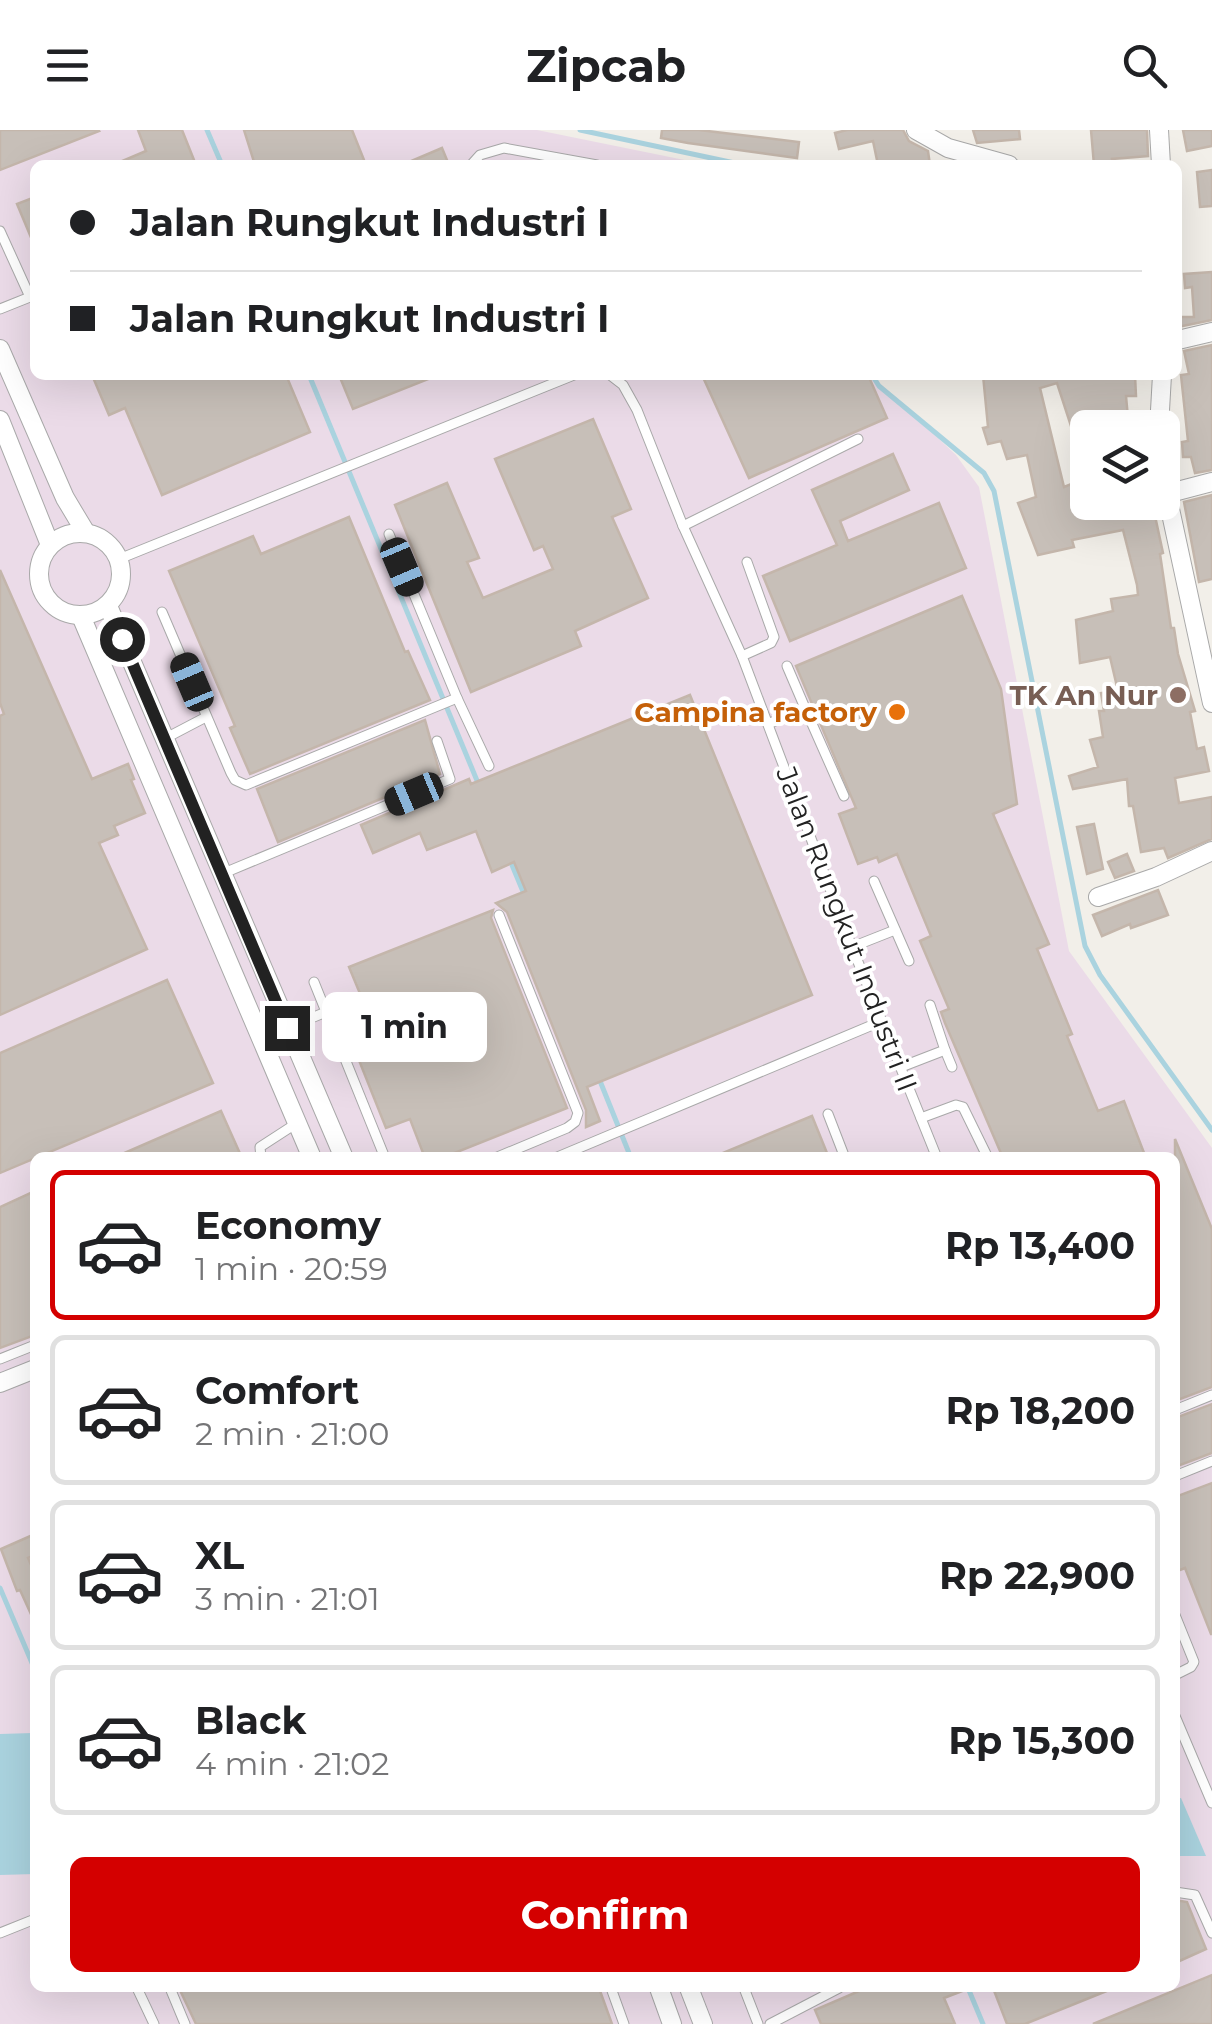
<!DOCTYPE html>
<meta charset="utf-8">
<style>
body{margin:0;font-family:Montserrat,sans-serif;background:#f6f6f6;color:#202124;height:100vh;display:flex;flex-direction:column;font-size:38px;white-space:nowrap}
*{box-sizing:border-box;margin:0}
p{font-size:32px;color:#757577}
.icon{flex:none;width:55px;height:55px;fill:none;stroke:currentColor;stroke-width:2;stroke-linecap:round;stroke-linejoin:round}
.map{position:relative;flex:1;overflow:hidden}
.details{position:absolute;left:30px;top:1022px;width:1150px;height:840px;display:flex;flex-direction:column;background:#fff;border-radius:15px;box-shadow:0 10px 40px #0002}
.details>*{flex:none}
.hud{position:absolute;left:30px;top:30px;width:1152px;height:220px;border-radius:15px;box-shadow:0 10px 40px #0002;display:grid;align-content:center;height:220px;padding:0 40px;background:#fff}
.controls{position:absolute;left:1070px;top:280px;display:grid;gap:20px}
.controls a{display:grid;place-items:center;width:110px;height:110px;border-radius:15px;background:#fff;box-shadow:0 10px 40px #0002;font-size:50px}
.end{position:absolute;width:45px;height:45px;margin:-22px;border:12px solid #222;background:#fff;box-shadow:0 0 0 5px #fff}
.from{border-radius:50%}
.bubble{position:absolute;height:70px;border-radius:15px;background:#fff;box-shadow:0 10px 40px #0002;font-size:32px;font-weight:700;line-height:70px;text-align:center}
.car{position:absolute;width:30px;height:60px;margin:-30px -15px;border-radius:12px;box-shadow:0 0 8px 2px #0007;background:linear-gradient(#222 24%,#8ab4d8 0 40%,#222 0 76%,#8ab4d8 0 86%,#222 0)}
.hud b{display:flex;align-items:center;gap:35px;height:95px;font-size:38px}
.hud b+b{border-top:2px solid #e0e0e0}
.hud i{width:25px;height:25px;background:#202124}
ul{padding:18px 0 0;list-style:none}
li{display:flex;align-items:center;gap:30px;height:150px;margin:0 20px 15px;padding:0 20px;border:5px solid #e0e0e0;border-radius:15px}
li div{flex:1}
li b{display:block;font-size:38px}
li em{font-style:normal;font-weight:700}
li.current{border-color:#d40000}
li>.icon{width:90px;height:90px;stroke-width:1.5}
.button{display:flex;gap:20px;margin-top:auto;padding:20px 40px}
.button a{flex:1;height:115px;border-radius:15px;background:#d40000;color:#fff;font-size:40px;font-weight:700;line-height:115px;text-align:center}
header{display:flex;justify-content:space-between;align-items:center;height:130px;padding:0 40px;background:#fff;font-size:45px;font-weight:700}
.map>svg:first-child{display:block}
.industrial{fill:#ebdbe8;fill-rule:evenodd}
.water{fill:#aad3df}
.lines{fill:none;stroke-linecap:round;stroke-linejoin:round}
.stream{stroke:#aad3df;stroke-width:5}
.building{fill:#c7bfb8;stroke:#c4b6ab;stroke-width:2.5}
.lane-casing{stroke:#a9a9a9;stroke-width:11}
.street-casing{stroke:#a9a9a9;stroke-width:20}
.lane{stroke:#fff;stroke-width:9}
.street{stroke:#fff;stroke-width:18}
.route{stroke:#222;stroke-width:12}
.education-dot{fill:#8d6e63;stroke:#fff;stroke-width:4}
.food-dot{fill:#e8710a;stroke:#fff;stroke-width:4}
.labels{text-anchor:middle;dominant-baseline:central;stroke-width:8;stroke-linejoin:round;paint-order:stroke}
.education-label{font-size:28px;font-weight:bold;fill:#785e54;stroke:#fff;text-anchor:end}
.food-label{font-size:28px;font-weight:bold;fill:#c56008;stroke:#fff;text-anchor:end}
.street-label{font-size:28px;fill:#222;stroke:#fff}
</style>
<header><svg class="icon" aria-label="menu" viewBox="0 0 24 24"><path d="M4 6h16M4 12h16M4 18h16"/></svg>Zipcab<svg class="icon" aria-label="search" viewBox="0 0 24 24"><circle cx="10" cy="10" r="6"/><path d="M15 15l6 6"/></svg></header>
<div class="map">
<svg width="1212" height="1894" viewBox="0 0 1212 1894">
<rect width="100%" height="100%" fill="#f2efe9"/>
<!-- industrial -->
<path class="industrial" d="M0,0H537L709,35H35V245H871L956,325L979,357L1069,821L1212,1018V1894H0ZM35,1028H1175V1858H35Z"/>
<!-- water -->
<g class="water">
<path d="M33,1603L35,1744L0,1745V1604Z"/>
<path d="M1181,1668L1206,1726H1175V1669Z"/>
</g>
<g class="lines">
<!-- stream -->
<g class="stream">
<path d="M207,0L222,35"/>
<path d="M580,0L744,35"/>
<path d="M309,245L478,653"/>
<path d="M872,245L879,256L984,343L994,361L1085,816L1100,845L1212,1000"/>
<path d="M509,728L524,764"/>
<path d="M598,946L631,1028"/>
<path d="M0,1458L35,1540"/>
<path d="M968,1858L983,1894"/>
</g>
</g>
<!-- building -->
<g class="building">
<path d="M0,0H98L99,1L0,40Z"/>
<path d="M138,0H182L196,35H113L146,21Z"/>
<path d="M244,0H352L366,35H255Z"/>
<path d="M662,0H699L799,12L797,28L688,13L661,8Z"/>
<path d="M847,0H903L909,11L928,21L930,35H878L873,11L839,19L835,3Z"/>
<path d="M973,0H1019L1020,9L977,13Z"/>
<path d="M1091,0H1147L1148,26L1112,29L1113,34L1094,35Z"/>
<path d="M1183,0H1212V16L1187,21Z"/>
<path d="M442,18L449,35H402Z"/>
<path d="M1212,40V76L1200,77L1197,42Z"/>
<path d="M35,67V117L17,74Z"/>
<path d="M1212,142V190L1178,197V187H1194L1192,157L1185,158L1184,144Z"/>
<path d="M1212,215V340L1195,343L1191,327H1183L1182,312L1188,311L1181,245L1189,244L1184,221Z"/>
<path d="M92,245H286L310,302L162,365L125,278L109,285Z"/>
<path d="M339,245H436V246L353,279Z"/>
<path d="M702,245H868L887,288L749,348Z"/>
<path d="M983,245H1135L1136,266H1126L1128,288L1122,289L1123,298H1088V339H1085L1057,253L1040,258L1064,357L1084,349L1088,372H1152L1163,423L1160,424L1171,498H1174L1178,524L1195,581L1190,582L1197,619L1204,617L1209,641L1175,648L1179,673L1212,667V709L1168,728L1164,718L1141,722L1133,676H1129L1127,649L1073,659L1069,646L1098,637L1090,610L1103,607L1099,581H1104L1101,563L1118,561L1110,527L1080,533L1076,490L1113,481L1111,469L1138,465L1137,455L1123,400L1072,410L1074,417L1038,425L1018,373L1036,367L1027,325L1007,329L1001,311L988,314L983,298L988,297Z"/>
<path d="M593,289L631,379L612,387L648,468L575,501L581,516L471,562L395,375L447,353L479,428L467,432L483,468L553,439L543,416L534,420L495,329Z"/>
<path d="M893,324L909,360L840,391L848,411L939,373L966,438L790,511L763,446L837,415L812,360Z"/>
<path d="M1212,365V449L1199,452L1184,372Z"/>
<path d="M349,387L405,522L408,521L430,570L250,644L230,598L235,596L169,441L253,406L261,424Z"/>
<path d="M0,440L92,649L128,634L134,649L131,650L145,683L114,696L118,705L99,713L147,819L0,885V586L4,584L0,573Z"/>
<path d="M962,466L1001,559L1017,674L993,684L1049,814L1037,819L1072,904L1067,906L1098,981L1124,971L1146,1028H1003L945,893L941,882L949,879L920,811L931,806L897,724L879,732L877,727L858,734L839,684L856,678L796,536Z"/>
<path d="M690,565L812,865L587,957L600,991L586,997V980L507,782L496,773L526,761L514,732L492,742L476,701L427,720L420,703L373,723L361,695L469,649L471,654Z"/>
<path d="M425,590L440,644L278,712L257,659Z"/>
<path d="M1094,694L1103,739L1087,744L1077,697Z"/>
<path d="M1127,724L1134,741L1115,748L1108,732Z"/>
<path d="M1158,760L1168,785L1131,798L1130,794L1102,806L1093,785Z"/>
<path d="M493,780L491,788L567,978L442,1028H425L410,989L386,998L337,875L361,866L349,837Z"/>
<path d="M167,850L213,953L0,1043V923Z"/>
<path d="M221,981L242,1028H113Z"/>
<path d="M812,986L829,1028H713V1027Z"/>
<path d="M1175,1009L1212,1099V1257L1175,1271Z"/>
<path d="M35,1061V1205L0,1218V1077Z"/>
<path d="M1212,1274V1323L1175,1337V1288Z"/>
<path d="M1212,1353V1504H1211L1185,1438L1175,1442V1367Z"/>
<path d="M35,1404V1425L28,1428L35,1444V1493L20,1460L17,1461L1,1419Z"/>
<path d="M1175,1770L1187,1772L1206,1819L1175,1833Z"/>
<path d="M1212,1845V1894H1093Z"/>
<path d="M179,1858H599L612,1894H196Z"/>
<path d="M866,1858H970L944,1868L955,1894H821L815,1880Z"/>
<path d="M993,1858H1114L1025,1894H1007Z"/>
</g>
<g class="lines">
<defs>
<g id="lane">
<path d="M471,35L480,25L504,18L597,35"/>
<path d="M0,101L30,167"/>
<path d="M0,179L35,165"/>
<path d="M610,245L623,255L637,280L683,396L742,526L852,817L937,1028"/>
<path d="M683,396L858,309"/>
<path d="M389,404L457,568L489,636"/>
<path d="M119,429L574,245"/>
<path d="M162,482L231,643L235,650L246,655L457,568"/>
<path d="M742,526L771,513L774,507L747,432"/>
<path d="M787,536L805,578"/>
<path d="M768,594L805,578L844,666"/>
<path d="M164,609L206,587"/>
<path d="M224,743L450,649L437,611"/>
<path d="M874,751L909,831"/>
<path d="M852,817L895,800"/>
<path d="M314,852L385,1028"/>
<path d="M287,898L326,882"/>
<path d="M945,920L952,937"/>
<path d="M901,937L945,920L930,875"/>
<path d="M828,984L845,1028"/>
<path d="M921,988L956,975L963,977L988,1028"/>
<path d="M261,1028L260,1017L297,993"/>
<path d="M495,1028L567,998L575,992L578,983L499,785"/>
<path d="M555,1028L882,891"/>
<path d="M0,1229L35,1215"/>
<path d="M1175,1280L1212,1265"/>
<path d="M1175,1346L1212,1331"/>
<path d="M1175,1485L1194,1532L1191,1537L1175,1545"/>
<path d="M1175,1586L1212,1673"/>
<path d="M1175,1762L1195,1765L1212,1803"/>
<path d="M0,1803L35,1789"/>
<path d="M137,1858L154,1894"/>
<path d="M170,1858L185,1894"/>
<path d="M611,1858L624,1894"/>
<path d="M744,1858L758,1894"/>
<path d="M770,1894L839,1858"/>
</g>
<g id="street">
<path d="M916,0L948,18L1009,35"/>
<path d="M1159,0L1161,35"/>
<path d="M1178,210L1212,202"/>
<path d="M0,219L65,368L86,403"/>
<path d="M0,290L50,415"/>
<path d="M1159,298L1162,245"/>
<path d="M1162,342L1212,573"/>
<path d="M1166,364L1212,352"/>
<circle cx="80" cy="444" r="41"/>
<path d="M108,476L344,1028"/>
<path d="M81,486L312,1028"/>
<path d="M1098,767L1156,747L1212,721"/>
<path d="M0,1253L35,1239"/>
<path d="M659,1858L672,1894"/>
<path d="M689,1858L703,1894"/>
</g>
</defs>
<!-- lane casing -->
<use href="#lane" class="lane-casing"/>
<!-- street casing -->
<use href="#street" class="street-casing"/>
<!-- lane -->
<use href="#lane" class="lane"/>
<!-- street -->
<use href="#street" class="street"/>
</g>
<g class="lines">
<!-- route -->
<path class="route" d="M122,509L287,898"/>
</g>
<!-- markers -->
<circle class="education-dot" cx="1178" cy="565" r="10"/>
<circle class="food-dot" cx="897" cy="582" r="10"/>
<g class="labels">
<!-- education labels -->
<g class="education-label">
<text x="1158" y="565">TK An Nur</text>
</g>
<!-- food labels -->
<g class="food-label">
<text x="877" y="582">Campina factory</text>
</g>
<!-- street labels -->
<g class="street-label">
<text transform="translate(847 799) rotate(69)">Jalan Rungkut Industri II</text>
</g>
</g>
</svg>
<div class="controls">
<a><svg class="icon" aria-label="layers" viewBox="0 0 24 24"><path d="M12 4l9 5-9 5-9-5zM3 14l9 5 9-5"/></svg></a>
</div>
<i class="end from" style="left:122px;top:509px"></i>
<i class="end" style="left:287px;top:898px"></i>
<div class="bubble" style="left:322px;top:862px;width:165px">1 min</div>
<i class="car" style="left:402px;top:437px;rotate:157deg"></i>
<i class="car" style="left:192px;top:552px;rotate:337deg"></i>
<i class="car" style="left:414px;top:664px;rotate:247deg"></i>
<div class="hud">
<b><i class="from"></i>Jalan Rungkut Industri I</b>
<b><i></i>Jalan Rungkut Industri I</b>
</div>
<section class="details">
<ul>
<li class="current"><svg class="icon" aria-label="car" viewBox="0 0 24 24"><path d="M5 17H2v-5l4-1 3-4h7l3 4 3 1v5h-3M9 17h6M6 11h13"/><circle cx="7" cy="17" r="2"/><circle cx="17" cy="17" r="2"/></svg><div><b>Economy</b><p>1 min · 20:59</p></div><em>Rp 13,400</em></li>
<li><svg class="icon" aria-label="car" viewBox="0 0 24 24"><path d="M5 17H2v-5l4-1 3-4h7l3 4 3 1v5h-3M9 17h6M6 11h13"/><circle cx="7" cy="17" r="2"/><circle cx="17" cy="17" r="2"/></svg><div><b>Comfort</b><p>2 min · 21:00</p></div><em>Rp 18,200</em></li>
<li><svg class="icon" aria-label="car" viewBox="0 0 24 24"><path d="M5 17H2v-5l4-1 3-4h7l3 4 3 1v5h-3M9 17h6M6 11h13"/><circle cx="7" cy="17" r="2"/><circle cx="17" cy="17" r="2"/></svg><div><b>XL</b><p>3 min · 21:01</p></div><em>Rp 22,900</em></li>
<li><svg class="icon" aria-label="car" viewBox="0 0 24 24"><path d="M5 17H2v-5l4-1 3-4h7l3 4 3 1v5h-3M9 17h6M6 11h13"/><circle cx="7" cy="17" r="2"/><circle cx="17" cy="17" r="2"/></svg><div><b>Black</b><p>4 min · 21:02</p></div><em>Rp 15,300</em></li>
</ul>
<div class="button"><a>Confirm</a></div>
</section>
</div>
